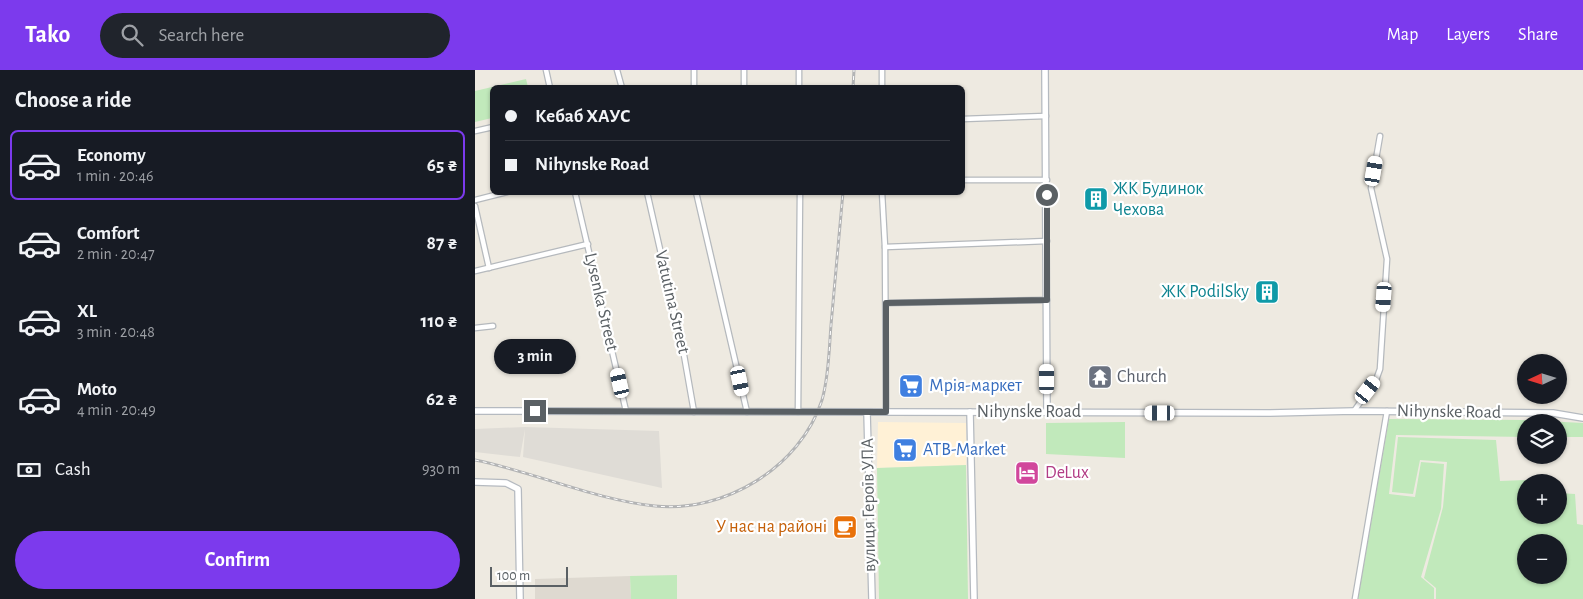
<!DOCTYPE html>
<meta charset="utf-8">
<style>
body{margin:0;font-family:"Alegreya Sans",sans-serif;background:#20242c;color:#f1f3f6;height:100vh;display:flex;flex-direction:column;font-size:19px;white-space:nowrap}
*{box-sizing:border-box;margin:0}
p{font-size:16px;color:#9ea1a6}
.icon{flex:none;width:28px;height:28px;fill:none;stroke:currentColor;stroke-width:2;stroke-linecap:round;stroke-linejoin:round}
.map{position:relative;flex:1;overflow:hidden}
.details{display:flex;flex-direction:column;background:#171b24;width:475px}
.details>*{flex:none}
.hud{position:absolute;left:15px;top:15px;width:475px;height:110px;border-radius:8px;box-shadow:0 1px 4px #0004;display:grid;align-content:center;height:110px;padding:0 15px;background:#171b24}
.needle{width:32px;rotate:266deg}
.tools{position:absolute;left:1042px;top:284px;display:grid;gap:10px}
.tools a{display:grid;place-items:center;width:50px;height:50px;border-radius:50%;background:#171b24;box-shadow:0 1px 4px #0004;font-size:25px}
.scale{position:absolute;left:15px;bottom:12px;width:78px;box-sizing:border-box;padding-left:5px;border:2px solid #5a6064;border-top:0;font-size:14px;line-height:18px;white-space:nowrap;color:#5a6064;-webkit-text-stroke:4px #fff;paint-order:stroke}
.end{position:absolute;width:22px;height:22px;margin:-11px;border:6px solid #5a6064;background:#fff;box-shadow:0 0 0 2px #fff}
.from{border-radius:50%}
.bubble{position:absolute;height:35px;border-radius:18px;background:#171b24;box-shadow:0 1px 4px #0004;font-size:16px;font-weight:700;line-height:35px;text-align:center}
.car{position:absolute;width:15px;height:30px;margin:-15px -8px;border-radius:6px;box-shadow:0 0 4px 1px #0007;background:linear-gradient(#fff 24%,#345 0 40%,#fff 0 76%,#345 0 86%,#fff 0)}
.hud b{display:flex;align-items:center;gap:18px;height:48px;font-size:19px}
.hud b+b{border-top:1px solid #363941}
.hud i{width:12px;height:12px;background:#f1f3f6}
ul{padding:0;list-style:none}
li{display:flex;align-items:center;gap:15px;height:70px;margin:0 10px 8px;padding:0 5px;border:2px solid transparent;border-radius:8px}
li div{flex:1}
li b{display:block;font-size:19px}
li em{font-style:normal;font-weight:700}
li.on{border-color:#7c3aed}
li>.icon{width:45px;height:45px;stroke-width:1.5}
h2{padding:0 15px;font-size:22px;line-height:60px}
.pay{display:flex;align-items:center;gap:12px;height:55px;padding:0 15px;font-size:19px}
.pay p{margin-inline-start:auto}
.primary-button{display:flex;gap:10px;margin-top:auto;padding:10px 15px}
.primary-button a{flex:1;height:58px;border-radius:30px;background:#7c3aed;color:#fff;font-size:20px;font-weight:700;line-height:58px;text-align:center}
header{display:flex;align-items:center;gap:30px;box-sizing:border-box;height:70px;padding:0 25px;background:#7c3aed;color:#fff}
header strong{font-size:24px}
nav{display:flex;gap:28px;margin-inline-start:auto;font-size:18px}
.search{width:350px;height:45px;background:#20242c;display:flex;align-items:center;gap:12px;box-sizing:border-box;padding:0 18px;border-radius:28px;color:#9ea1a6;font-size:19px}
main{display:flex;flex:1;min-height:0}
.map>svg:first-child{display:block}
.commercial{fill:#fff1d6}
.industrial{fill:#dfdcd6}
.education{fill:#ded9d0}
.green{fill:#c1e9bb;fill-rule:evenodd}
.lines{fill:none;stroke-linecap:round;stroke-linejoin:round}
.street-casing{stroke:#b5b9bd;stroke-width:7}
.secondary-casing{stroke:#b5bac0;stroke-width:8}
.street{stroke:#fff;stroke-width:4.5}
.secondary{stroke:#fff;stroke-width:5.5}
.rail-casing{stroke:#b3b4b5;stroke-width:3}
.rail{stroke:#fff;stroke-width:1;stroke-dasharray:4;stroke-linecap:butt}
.route{stroke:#5a6064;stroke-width:6}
.labels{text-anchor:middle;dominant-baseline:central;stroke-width:4.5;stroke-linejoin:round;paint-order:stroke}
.culture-label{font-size:18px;fill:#0d838f;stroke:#fff;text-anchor:start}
.street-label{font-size:18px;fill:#5a6064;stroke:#fff}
.worship-label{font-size:18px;fill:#5b616d;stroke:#fff;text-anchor:start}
.shop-label{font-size:18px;fill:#366cbe;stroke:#fff;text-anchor:start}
.hotel-label{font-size:18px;fill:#b23c85;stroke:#fff;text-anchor:start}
.food-label{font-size:18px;fill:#c56008;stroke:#fff;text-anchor:end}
</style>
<header>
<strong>Tako</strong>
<div class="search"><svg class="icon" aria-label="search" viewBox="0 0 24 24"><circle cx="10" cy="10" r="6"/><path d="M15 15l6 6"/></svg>Search here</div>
<nav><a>Map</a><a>Layers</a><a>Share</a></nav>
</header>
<main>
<section class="details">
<h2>Choose a ride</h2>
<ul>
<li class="on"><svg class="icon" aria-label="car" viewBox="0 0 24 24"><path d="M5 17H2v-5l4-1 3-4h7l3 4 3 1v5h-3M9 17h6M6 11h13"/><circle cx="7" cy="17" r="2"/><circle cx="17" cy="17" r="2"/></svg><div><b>Economy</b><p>1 min · 20:46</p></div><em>65 ₴</em></li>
<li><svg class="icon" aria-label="car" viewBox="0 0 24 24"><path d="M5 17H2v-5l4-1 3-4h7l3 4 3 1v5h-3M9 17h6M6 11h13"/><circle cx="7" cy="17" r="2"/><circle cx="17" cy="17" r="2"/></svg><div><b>Comfort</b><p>2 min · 20:47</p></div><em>87 ₴</em></li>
<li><svg class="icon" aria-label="car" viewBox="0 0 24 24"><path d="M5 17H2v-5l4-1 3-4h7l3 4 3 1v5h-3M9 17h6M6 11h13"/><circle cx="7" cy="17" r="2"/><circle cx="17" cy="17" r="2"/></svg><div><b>XL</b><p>3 min · 20:48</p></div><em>110 ₴</em></li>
<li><svg class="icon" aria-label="car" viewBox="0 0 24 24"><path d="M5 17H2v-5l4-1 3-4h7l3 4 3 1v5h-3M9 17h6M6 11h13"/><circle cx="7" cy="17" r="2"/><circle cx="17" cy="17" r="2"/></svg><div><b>Moto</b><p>4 min · 20:49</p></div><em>62 ₴</em></li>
</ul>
<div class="pay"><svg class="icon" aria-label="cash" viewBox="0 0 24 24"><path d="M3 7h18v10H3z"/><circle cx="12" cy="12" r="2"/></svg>Cash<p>930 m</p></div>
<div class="primary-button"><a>Confirm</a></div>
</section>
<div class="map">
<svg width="1108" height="529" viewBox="0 0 1108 529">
<rect width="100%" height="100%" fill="#eeeae1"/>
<!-- commercial -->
<path class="commercial" d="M403,352L491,353V395L402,398Z"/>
<!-- industrial -->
<path class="industrial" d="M50,357L184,361L187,418L48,387L50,359L45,387L0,382V359Z"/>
<!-- education -->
<path class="education" d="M155,506L156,529H60V509Z"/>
<!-- green -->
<g class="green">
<path d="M51,9L53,17L18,18L17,48L0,52V21Z"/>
<path d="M914,349L1050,350L1108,353V367H1084V352H1051V367L921,365L914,424L940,427L946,392L969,394L966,439L946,507L959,518V529H883Z"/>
<path d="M650,352V388L571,384V353Z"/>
<path d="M923,367L1021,370L1025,411L1074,409V412H1051V445H1084V423L1100,424L1102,454L1108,455V529H961V518L949,508L968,437L972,392L945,390L938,424L917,422ZM1084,472V505H1051V472Z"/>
<path d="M491,395L493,529H404L402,398Z"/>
<path d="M202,505V529H156L155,506Z"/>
</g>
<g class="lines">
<defs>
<g id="street">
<path d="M71,0L75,18"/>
<path d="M142,0L147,18"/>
<path d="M269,0V18"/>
<path d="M407,0V18"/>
<path d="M219,18V0"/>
<path d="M324,18V0"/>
<path d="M488,49L571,46"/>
<path d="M0,61L18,57"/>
<path d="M488,110H572"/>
<path d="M100,122L151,341"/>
<path d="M172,122L209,285L219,342"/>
<path d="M221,122L272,342"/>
<path d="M407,122L410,177L411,342"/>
<path d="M0,130L32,122"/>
<path d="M0,136L14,198"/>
<path d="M410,177L572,171"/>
<path d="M0,201L113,174"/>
<path d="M411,233L572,230"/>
<path d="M0,258L18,256"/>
<path d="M879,341L901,310L905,299L912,189L896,118L905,66"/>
<path d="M323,342L325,122"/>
<path d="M880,529L912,341"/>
</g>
<g id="secondary">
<path d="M570,0L572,342"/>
<path d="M0,341L794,343L879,341L1078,343L1108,348"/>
<path d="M392,342L397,529"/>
<path d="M495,342L499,529"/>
<path d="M0,412L31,413L43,419L45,529"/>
</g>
</defs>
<!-- street casing -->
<use href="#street" class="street-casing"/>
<!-- secondary casing -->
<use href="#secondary" class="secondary-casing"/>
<!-- street -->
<use href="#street" class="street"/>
<!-- secondary -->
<use href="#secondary" class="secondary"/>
<defs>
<g id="rail">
<path d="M378,18L379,0"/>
<path d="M0,390C59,402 121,430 180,436C249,443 325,398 347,330C354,306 354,279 356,255C360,211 364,167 368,122"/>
</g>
</defs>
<!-- rail casing -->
<use href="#rail" class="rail-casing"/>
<!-- rail -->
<use href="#rail" class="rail"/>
</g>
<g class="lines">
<!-- route -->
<path class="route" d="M60,341L411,342V233L572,230V125"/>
</g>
<!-- icons -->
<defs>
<symbol id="building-square" viewBox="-11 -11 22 22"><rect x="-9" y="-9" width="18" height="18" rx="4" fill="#0f9aa8" stroke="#fff"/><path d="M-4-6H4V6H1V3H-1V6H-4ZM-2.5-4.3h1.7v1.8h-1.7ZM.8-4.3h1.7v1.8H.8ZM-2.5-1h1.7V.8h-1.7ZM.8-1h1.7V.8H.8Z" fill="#fff"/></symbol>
<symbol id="temple-square" viewBox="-11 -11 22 22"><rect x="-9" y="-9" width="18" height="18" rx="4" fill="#6b7280" stroke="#fff"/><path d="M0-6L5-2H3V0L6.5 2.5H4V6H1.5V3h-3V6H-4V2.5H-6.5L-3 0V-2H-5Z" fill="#fff"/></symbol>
<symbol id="supermarket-square" viewBox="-11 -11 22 22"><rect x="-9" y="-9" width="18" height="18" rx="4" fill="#3f7fe0" stroke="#fff"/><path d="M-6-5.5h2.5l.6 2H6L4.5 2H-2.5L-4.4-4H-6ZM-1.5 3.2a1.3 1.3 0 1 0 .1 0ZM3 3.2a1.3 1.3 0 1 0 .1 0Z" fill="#fff"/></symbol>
<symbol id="hotel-square" viewBox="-11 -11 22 22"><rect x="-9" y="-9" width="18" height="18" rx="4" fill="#d1479c" stroke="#fff"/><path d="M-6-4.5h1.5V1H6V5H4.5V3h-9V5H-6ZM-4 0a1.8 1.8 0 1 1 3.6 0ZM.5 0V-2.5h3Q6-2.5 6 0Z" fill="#fff"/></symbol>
<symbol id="cafe-square" viewBox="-11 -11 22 22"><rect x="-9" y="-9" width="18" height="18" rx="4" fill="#e8710a" stroke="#fff"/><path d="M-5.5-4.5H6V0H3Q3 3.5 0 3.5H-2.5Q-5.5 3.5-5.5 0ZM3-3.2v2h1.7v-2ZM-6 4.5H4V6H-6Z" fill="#fff"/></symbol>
</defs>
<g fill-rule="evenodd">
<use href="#building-square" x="607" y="115" width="28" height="28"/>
<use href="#building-square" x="778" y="208" width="28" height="28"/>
<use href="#temple-square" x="611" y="293" width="28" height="28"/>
<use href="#supermarket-square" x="422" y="302" width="28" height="28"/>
<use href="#supermarket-square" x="416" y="366" width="28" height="28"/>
<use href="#hotel-square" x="538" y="389" width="28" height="28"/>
<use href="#cafe-square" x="356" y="443" width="28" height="28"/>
</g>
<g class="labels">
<!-- culture labels -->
<g class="culture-label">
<text x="638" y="119">ЖК Будинок<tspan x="638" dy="21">Чехова</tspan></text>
<text x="774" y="222" text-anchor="end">ЖК PodilSky</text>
</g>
<!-- street labels -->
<g class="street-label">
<text transform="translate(126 232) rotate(77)">Lysenka Street</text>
<text transform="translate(197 232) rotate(77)">Vatutina Street</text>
<text x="554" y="342">Nihynske Road</text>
<text transform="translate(974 342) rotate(1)">Nihynske Road</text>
<text transform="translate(394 435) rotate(-91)">вулиця Героїв УПА</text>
</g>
<!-- worship labels -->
<g class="worship-label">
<text x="642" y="307">Church</text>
</g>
<!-- shop labels -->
<g class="shop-label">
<text x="454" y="316">Мрія-маркет</text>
<text x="448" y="380">ATB-Market</text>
</g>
<!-- hotel labels -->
<g class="hotel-label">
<text x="570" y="403">DeLux</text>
</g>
<!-- food labels -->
<g class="food-label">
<text x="352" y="457">У нас на районі</text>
</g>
</g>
</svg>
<div class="tools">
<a><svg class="needle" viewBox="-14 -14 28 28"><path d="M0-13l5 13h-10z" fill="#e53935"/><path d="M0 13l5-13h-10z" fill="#9ea1a6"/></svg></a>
<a><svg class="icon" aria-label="layers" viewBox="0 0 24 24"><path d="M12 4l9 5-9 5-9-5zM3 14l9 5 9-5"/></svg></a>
<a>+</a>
<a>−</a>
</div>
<div class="scale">100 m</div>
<i class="end from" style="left:572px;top:125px"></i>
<i class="end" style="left:60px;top:341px"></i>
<div class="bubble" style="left:19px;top:269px;width:82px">3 min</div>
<i class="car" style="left:899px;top:101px;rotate:10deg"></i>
<i class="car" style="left:909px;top:227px;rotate:184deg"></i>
<i class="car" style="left:572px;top:309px;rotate:0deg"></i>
<i class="car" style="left:265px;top:311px;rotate:168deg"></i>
<i class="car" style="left:145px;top:313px;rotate:347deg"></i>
<i class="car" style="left:893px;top:320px;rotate:38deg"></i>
<i class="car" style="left:685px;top:343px;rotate:270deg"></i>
<div class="hud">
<b><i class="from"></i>Кебаб ХАУС</b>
<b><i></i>Nihynske Road</b>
</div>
</div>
</main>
